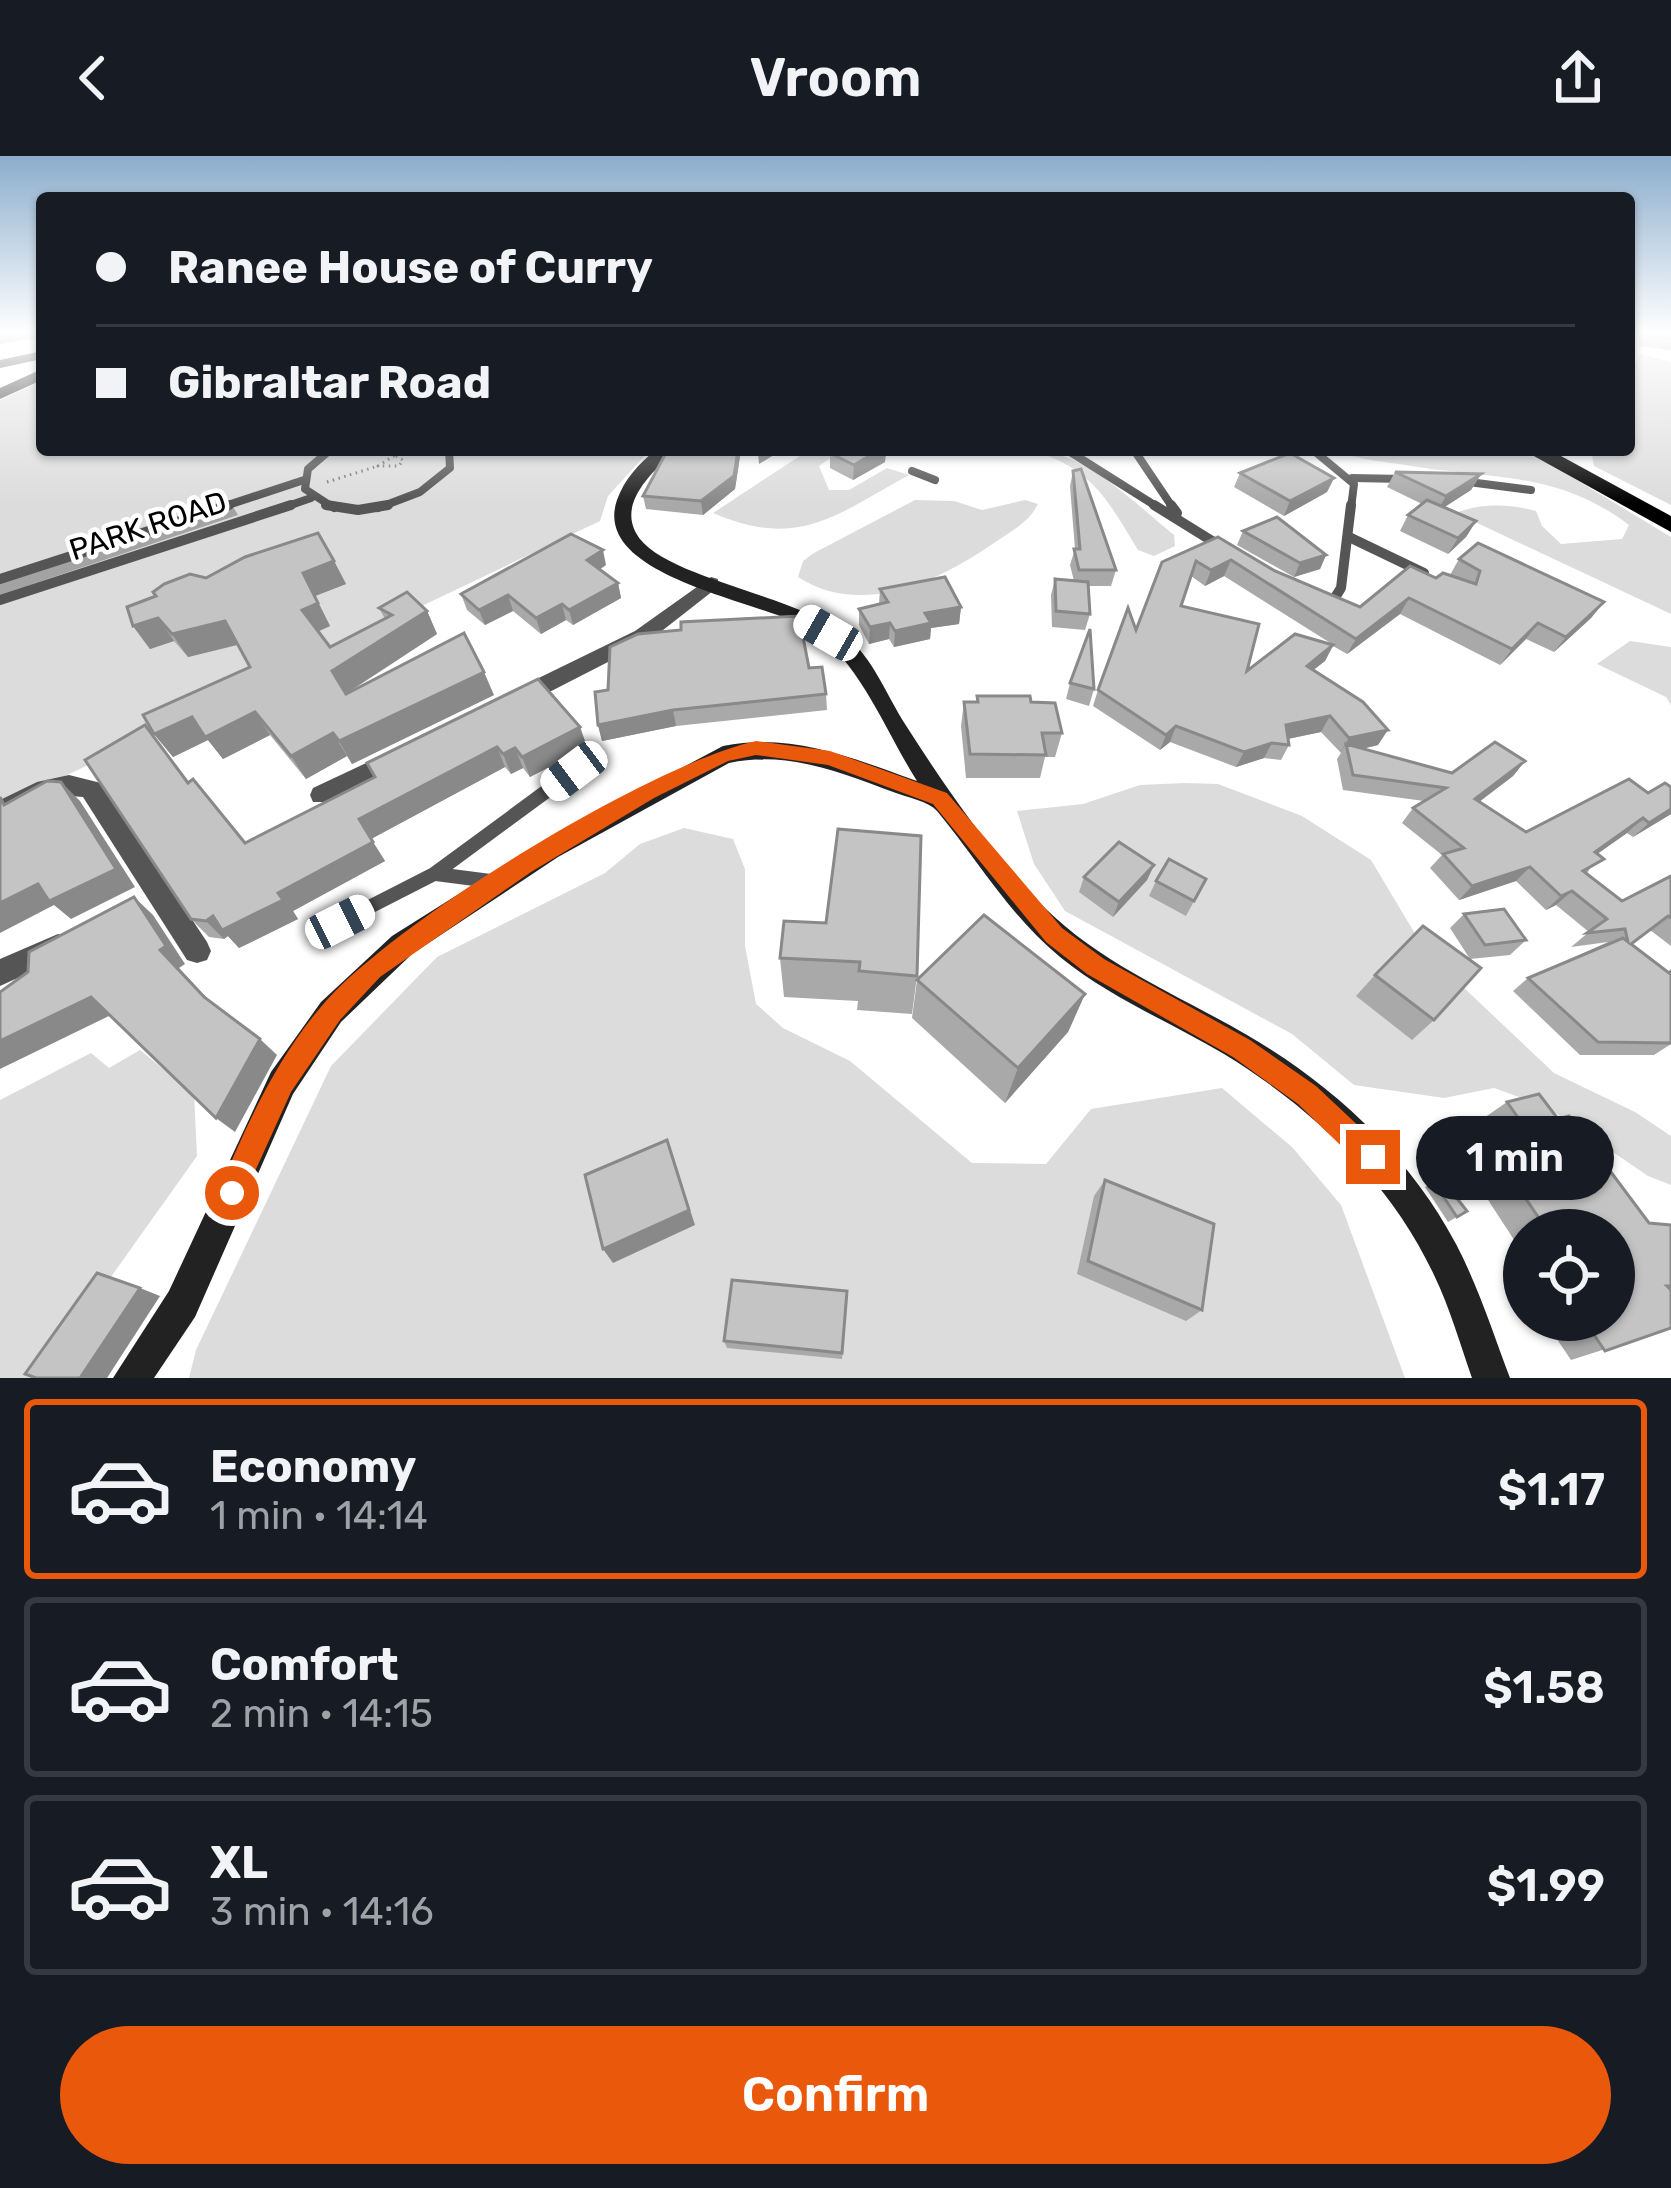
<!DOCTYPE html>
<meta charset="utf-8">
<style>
body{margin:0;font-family:Rubik,sans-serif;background:#20242c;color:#f1f3f6;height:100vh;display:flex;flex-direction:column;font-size:45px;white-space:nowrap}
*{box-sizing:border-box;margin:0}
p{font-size:39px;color:#9ea1a6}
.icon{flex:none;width:66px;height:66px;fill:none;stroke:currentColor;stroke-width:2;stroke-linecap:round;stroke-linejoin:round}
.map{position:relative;height:1222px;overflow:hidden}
.panel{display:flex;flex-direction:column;background:#171b24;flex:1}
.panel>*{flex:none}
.guide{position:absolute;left:36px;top:36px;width:1599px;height:264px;border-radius:12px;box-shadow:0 3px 9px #0004;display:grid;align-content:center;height:264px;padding:0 60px;background:#171b24}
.buttons{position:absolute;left:1503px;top:1053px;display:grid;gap:24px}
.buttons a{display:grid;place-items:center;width:132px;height:132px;border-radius:50%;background:#171b24;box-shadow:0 3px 9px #0004;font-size:60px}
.end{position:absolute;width:54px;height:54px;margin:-27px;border:15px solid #ea580c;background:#fff;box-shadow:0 0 0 6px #fff}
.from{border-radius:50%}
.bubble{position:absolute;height:84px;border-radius:42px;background:#171b24;box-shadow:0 3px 9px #0004;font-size:39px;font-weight:600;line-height:84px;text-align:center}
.car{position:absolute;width:36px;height:72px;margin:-36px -18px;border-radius:15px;box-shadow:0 0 9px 3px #0007;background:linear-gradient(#fff 24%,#345 0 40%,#fff 0 76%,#345 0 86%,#fff 0)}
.guide b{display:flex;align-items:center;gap:42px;height:114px;font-size:45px}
.guide b+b{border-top:3px solid #363941}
.guide i{width:30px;height:30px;background:#f1f3f6}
ul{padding:21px 0 0;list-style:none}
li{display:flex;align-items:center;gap:36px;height:180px;margin:0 24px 18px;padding:0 36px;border:6px solid #363941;border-radius:12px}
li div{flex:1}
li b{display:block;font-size:45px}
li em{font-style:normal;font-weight:600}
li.selected{border-color:#ea580c}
li>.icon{width:108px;height:108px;stroke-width:1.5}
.action{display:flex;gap:24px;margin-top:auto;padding:24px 60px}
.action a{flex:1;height:138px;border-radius:72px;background:#ea580c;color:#fff;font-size:48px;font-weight:600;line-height:138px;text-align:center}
header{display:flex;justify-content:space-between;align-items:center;height:156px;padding:0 60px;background:#171b24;font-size:54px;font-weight:600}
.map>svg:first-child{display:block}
.green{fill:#dcdcdc}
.water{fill:#a3a3a3}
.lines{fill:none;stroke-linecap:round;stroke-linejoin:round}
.path{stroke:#777;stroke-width:3;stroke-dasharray:1.5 4.5;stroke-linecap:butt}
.lane-far2{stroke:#555;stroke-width:8}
.lane-far1{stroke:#555;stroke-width:10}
.lane{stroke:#555;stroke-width:14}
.street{fill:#555;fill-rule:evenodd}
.secondary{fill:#222;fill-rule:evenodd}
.primary{fill:#000;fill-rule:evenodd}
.wall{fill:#a9a9a9;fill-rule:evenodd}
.shaded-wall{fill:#898989}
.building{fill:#c4c4c4;stroke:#898989;stroke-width:3}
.route{fill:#ea580c}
.labels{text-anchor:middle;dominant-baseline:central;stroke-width:9;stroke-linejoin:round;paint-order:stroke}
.far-street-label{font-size:30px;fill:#000;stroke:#fff}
</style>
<header><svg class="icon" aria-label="back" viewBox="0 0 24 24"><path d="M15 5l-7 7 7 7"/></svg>Vroom<svg class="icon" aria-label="share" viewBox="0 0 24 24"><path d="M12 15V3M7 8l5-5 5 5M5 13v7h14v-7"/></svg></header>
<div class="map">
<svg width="1671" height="1222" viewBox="0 0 1671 1222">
<rect width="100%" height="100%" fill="#fff"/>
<!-- green -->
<g class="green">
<path d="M1640,198L1671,206V349L1594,310L1591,294H1629V223Z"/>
<path d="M42,225V294L649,295L608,340L600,365L0,651V244Z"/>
<path d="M809,294H842L819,310L829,334H849L887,312L909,319C836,359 798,394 713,357Z"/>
<path d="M1031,294C1084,294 1134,347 1174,379L1175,390L1154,400L1138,394C1107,343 1093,313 1031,294Z"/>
<path d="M1335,294H1527L1671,381V458L1456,357C1480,347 1510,348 1536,355L1542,370L1561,388L1622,383L1629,369C1555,313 1487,324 1399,308C1378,305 1354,303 1335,294Z"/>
<path d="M915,344L954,345L982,354L1025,344L1038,348C1029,366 1014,373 997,385C941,424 863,463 798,421L803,405L814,397Z"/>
<path d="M1630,485L1671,491V549L1666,541L1597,508Z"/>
<path d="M1185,627L1218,628L1302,660L1371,704L1426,796L1554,917L1635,956L1671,980V1029L1648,1020L1547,951L1494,932L1444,942L1354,929L1292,878L1065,755L1034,708L1017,655L1083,648L1140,629Z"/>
<path d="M684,672L733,683L745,713V790L756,848L783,872L850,905L972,1007L1046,1008L1091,953L1222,932L1292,991L1341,1049L1405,1222H189L196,1194L331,910L437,801L605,717L640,688Z"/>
<path d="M140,894L194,938L197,1000L39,1222H0V944L91,897L109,912Z"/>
</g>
<!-- water -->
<path class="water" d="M233,351L238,359L0,439V427Z"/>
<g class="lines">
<!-- path -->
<g class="path">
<path d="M396,300L403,304L399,310H378L403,294"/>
<path d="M327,326L378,310"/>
</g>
<!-- lane-far2 -->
<g class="lane-far2">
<path d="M330,294L308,313L305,333L334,352"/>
<path d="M1067,294L1159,352"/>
<path d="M1134,294L1173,352"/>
<path d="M1313,294L1354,328L1351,352"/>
<path d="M912,315L935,324"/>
<path d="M1352,322L1405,323"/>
<path d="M1461,325L1531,334"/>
<path d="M219,352L304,324"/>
<path d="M282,352L311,342"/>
<path d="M378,352L420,336L450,312L449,294"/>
</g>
<!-- lane-far1 -->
<g class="lane-far1">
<path d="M326,349L358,354L388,349"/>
<path d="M1154,349L1225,393"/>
<path d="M1171,349L1177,357"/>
<path d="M1349,381L1424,417"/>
<path d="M0,423L229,349"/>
<path d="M0,444L291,349"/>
<path d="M1322,444L1334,443L1341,432L1351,349"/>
</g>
<!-- lane -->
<g class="lane">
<path d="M436,718L498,726"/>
<path d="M340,766L434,718L574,615"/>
</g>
<!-- street -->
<g class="street">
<path d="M711,421L718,423V431L649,485L526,548H510L507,542L510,536L635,475Z"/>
<path d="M396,593L404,596L408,602L404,608L331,646H313L310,639L313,632Z"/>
<path d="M69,619L101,627L207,786L211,795L207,804L197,807L187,804L83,641L57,639L0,665V644L37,626Z"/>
<path d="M58,778L68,781L72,790L68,799L0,830V803Z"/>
</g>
<!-- secondary -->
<g class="secondary">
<path d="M42,195V203L0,212V204Z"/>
<path d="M42,213V224L0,243V232Z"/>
<path d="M656,294H675C656,314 618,344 636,377C660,422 796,438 845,479C873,502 886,538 905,568C944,629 985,689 1035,742C1095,806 1173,836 1247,879C1333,929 1409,999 1456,1088C1478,1130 1493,1177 1510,1222H1472C1460,1188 1450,1152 1434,1119C1391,1026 1311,951 1224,898C1170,866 1109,841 1060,801C1009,759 978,704 937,655C928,645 909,642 896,637C841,617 788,594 729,607L558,701L412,798L341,866L293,938L195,1161L154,1222H113L169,1135L271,916L321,846L392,780L540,687L723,590C792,576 852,602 917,625C887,578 860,506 813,475C768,445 590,423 617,344C624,324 639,307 656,294Z"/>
</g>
<!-- primary -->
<path class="primary" d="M1523,294H1550L1671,360V376Z"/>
</g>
<!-- wall -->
<g class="wall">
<path d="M1638,176H1671V194L1639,190Z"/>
<path d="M670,294H741L735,333L703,359L646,353L643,340Z"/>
<path d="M835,294H886L885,306L853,324L830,312V297Z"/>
<path d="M1073,315L1116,414L1111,430H1088L1090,458L1085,474L1052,471L1051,439L1055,423L1074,425L1070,409L1075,393L1070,330Z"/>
<path d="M1395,316L1481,318L1471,334L1444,351L1476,365L1466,381L1448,398L1400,375L1408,359L1422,348L1387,331Z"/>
<path d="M1240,317L1334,322L1327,336L1284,360L1234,331Z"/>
<path d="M1243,375L1326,399L1320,413L1294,421L1237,389Z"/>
<path d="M1218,381L1275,415L1360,451L1450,419L1459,403L1604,446L1591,462L1554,496L1526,483L1500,509L1400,458L1347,498L1333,490L1325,505L1313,514L1378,589L1362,593L1452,617L1525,605L1513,620L1479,646L1526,676L1671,631V658L1633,681L1627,677L1597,698L1587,718L1622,745L1671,720V790L1650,774L1631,788L1669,817L1671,815V888L1654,899H1580L1513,835L1528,822L1608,786L1571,791L1589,776L1556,749L1546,754L1516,725L1459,744L1430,712L1442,699L1402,667L1413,652L1424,645L1343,634L1337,603L1341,597L1321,576L1288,583L1289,589L1281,604L1264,602L1236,611L1170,586L1160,594L1093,550L1098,534L1136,474ZM1191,420L1205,430L1224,420L1332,488L1247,515L1181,450Z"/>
<path d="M334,405L346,428L315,440L330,470L318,475L330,491L385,463L379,452L427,455L437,478L346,538L494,539L352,608L347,600L306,623L270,579L223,603L208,584L173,601L154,578L250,511L238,489L188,501L174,485L150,493L133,470L206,422Z"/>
<path d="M606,409L600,413L618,427L621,442L573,469L566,464L541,478L513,455L485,469L467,454L461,438Z"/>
<path d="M880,433L961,451L959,468L931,472L930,483L894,491L889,483L869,488L859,469V453L879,448Z"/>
<path d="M809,512L826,538L827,554L676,570L602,585L598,569Z"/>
<path d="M1070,527L1094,533L1089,550L1066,543Z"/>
<path d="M977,540L1031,546L1062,577L1055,601H1045L1040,622H966L961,570L964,546H976Z"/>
<path d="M145,569L189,626L245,687L375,621L580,571L587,591L530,621L523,612L511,618L505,611L371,683L385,705L293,755L298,763L239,792L228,780L224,783L209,781L191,763Z"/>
<path d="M1154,709L1147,724L1113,761L1079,736L1084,721Z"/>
<path d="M1206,723L1186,760L1149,740L1156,725Z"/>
<path d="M1464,758L1526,784L1510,799L1470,803L1450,772Z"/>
<path d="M784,765L917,820L912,858L857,854L858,845L784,841L780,802Z"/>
<path d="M1375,819L1434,864L1412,884L1356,840Z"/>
<path d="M917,824L1085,838L1068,876L1005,947L912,862Z"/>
<path d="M1507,946L1558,963L1649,1067L1671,1069V1172L1571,1204L1544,1164H1614V1074H1524V1099L1458,998L1484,981L1491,979L1481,964Z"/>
<path d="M1441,1022L1467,1055L1448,1066L1425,1031Z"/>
<path d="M1105,1024L1202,1154L1186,1165L1077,1118L1094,1040Z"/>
<path d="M1524,1112V1133L1515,1119Z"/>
<path d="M847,1135L842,1203L727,1192L724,1185Z"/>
</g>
<!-- shaded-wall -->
<g class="shaded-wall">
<path d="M0,176H42V181L0,188Z"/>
<path d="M738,294H741L735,333L703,359L701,345Z"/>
<path d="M761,294H782L759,308L758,296Z"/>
<path d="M879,294H886L885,306L853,324L854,309Z"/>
<path d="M1481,318L1471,334L1437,356L1446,340Z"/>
<path d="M1334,322L1327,336L1284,360L1290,345Z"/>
<path d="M1476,365L1466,381L1448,398L1458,382Z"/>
<path d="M603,394L606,409L591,419L587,404Z"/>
<path d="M1326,399L1320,413L1294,421L1300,407Z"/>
<path d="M1231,404L1224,420L1205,430L1211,414Z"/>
<path d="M334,405L346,428L315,440L330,470L315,477L302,454L303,417Z"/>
<path d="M618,427L621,442L573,469L569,454Z"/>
<path d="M508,439L513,455L485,469L479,454Z"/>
<path d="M1409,442L1400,458L1347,498L1356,483Z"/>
<path d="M1604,446L1591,462L1554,496L1566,481Z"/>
<path d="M562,448L566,464L541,478L536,462Z"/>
<path d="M961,451L959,468L931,472L930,483L894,491L895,475L925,457Z"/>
<path d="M427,455L437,478L345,538L332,515Z"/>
<path d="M158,462L174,485L150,493L133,470Z"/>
<path d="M225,465L240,488L188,501L172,478Z"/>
<path d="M890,467L889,483L869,488L870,471Z"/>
<path d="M1538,467L1526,483L1500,509L1512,493Z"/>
<path d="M1333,489L1325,505L1298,526L1307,510Z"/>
<path d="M484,516L494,539L352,608L339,585Z"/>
<path d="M673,554L676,570L602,585L598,569Z"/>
<path d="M255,556L270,579L223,603L208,584L173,601L154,578L192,561Z"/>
<path d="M1330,560L1321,576L1277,585L1286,569Z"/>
<path d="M1176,570L1170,586L1160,594L1166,579Z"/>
<path d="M580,571L587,591L530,621L522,601Z"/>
<path d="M1388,574L1378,589L1348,596L1346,588L1339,598L1349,582Z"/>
<path d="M333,577L347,600L306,623L291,600Z"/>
<path d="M1272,587L1264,602L1236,611L1244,596Z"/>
<path d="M497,591L505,611L371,683L359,663Z"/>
<path d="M515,592L523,612L511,618L503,598Z"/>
<path d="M1525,605L1513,620L1463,658L1475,643Z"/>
<path d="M61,626L80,645L135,731L71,763L54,749L0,777V747Z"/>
<path d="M1671,653V658L1633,681L1649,667Z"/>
<path d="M1643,662L1627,677L1580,710L1595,696Z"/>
<path d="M373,686L385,705L293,755L298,763L239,792L228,780L224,783L206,765L213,760L278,737Z"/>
<path d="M1154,709L1147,724L1113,761L1119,746Z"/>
<path d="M1530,711L1516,725L1459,744L1472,730Z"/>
<path d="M1572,735L1556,749L1546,754L1561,740Z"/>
<path d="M134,741L153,759L185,808L179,812L222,858L160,794Z"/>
<path d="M1085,838L1068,876L1005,947L1018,912Z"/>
<path d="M91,841L113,858L0,913V885Z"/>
<path d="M260,883L277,899L235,976L216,962Z"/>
<path d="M667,984L695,1069L613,1107L603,1093Z"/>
<path d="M140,1132L160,1140L107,1222H80Z"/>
</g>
<!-- building -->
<g class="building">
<path d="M1645,176H1671V183L1645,180Z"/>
<path d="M670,294H738L734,320L701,345L643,340L667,295Z"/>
<path d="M835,294H879L854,309L830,297Z"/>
<path d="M1290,297L1334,322L1290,345L1240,317Z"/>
<path d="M1081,313L1116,414H1079L1074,393H1080L1073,315Z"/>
<path d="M1395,316L1481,318L1446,340Z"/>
<path d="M1427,344L1476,365L1458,382L1408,359Z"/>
<path d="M1277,361L1326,399L1300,407L1243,375Z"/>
<path d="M318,377L334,405L303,417L318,447L302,454L330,491L392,459L379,452L407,436L427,455L332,515L346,538L464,477L484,516L339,585L333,577L291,600L255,556L205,581L192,561L154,578L143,559L250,511L225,465L172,478L158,462L133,470L127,451L156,440L153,436L164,428L190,418L206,422L245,401Z"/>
<path d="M571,378L603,394L587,404L618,427L569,454L562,448L536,462L508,439L479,454L461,438Z"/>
<path d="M1218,381L1275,415L1360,451L1410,410L1436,422L1443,417L1476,428L1480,415L1459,403L1478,387L1604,446L1566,481L1538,467L1512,493L1409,442L1356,483L1231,404L1211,414L1196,405L1181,450L1259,468L1247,515L1295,478L1333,489L1307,510L1363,546L1388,574L1349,582L1330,560L1286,569L1289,589L1272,587L1244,596L1176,570L1166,579L1098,534L1128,452L1136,474L1162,406Z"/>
<path d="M945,421L961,451L925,457L931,467L895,475L890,467L870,471L859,453L888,446L880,433Z"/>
<path d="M1055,423L1088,426L1090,458L1056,455Z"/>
<path d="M799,460L809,512L822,511L826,538L673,554L598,569L595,536L608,534L610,491L638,478L681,474V466Z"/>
<path d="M1090,473L1094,533L1070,527Z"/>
<path d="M538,523L580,571L522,601L515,592L503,598L497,591L359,663L373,686L278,737L283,744L222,774L213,760L206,765L191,763L85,604L145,569L188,627L193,623L245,687L375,621L367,607Z"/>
<path d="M977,540H1030L1031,546L1055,547L1062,577H1042L1046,599L970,598L964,546H978Z"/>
<path d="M1495,586L1525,605L1475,643L1526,676L1629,623L1648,637L1665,627L1671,631V653L1649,667L1643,662L1595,696L1604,703L1583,715L1622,745L1671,720V762L1668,760L1631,788L1669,817L1671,815V887L1598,886L1528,822L1623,782L1628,786L1625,773L1587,777L1607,763L1572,735L1561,740L1530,711L1472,730L1443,698L1464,692L1413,652L1446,632L1353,619L1346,588L1452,617Z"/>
<path d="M47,625L61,626L116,713L49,745L38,728L0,747V641L4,649Z"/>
<path d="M838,673L921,680L917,820L859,815L860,806L780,802L784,765L826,767Z"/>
<path d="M1119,686L1154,709L1119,746L1084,721Z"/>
<path d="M1169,703L1206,723L1194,745L1156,725Z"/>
<path d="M134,741L166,790L160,794L204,841L260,883L216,962L91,841L0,885V836L28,816L29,796Z"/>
<path d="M1504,753L1526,784L1485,789L1464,758Z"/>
<path d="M984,759L1085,838L1018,912L917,824Z"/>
<path d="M1423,770L1481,812L1434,864L1375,819Z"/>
<path d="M1539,938L1558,963L1569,960L1649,1067L1671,1069V1130H1667L1671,1134V1172L1605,1195L1584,1164H1614V1074H1547L1484,981L1524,970L1507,946Z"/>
<path d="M667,984L689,1054L603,1093L585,1019Z"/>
<path d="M1441,1022L1467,1055L1457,1061L1433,1025Z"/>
<path d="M1105,1024L1214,1068L1202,1154L1088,1105Z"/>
<path d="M97,1117L140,1132L80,1222H36L25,1218Z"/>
<path d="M732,1124L847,1135L842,1197L724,1185Z"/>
</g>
<!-- sky -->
<linearGradient id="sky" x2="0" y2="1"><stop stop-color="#8cadcc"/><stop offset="0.51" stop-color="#fff"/><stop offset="1" stop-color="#fff" stop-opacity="0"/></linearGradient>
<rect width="1671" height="347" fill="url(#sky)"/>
<!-- route -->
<path class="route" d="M756,585L830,595L947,637L1062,772L1104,803L1250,884L1316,930L1382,992V1011H1363L1298,948L1233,901L1087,818L1046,786L933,648L828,609L756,599L728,605L654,642L531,716L380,821L340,864L291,936L241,1046H222L218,1037C246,970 277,900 326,845C399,763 649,609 756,585Z"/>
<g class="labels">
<!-- far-street labels -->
<g class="far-street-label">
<text transform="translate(148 370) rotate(-18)">PARK ROAD</text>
</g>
</g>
</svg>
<div class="buttons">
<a><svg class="icon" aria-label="locate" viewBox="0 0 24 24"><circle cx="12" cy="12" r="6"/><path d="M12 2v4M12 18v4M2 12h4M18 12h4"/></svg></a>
</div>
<i class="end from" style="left:232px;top:1037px"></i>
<i class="end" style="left:1373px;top:1001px"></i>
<div class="bubble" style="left:1416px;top:960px;width:198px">1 min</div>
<i class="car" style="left:828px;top:477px;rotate:300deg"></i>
<i class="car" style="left:574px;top:615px;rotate:233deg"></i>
<i class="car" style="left:340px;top:766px;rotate:63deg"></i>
<div class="guide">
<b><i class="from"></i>Ranee House of Curry</b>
<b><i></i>Gibraltar Road</b>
</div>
</div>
<section class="panel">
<ul>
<li class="selected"><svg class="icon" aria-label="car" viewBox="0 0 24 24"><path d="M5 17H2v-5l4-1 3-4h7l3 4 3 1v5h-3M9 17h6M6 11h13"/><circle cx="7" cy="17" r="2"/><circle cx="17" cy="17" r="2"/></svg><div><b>Economy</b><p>1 min · 14:14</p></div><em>$1.17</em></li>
<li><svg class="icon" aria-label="car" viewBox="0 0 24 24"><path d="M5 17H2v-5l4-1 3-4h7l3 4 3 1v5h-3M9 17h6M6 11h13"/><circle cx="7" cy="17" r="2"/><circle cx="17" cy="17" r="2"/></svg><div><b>Comfort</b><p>2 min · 14:15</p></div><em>$1.58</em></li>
<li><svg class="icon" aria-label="car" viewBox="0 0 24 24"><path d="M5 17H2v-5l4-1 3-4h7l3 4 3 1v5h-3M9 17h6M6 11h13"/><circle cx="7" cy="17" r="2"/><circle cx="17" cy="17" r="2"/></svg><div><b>XL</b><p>3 min · 14:16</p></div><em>$1.99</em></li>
</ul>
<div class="action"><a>Confirm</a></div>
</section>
